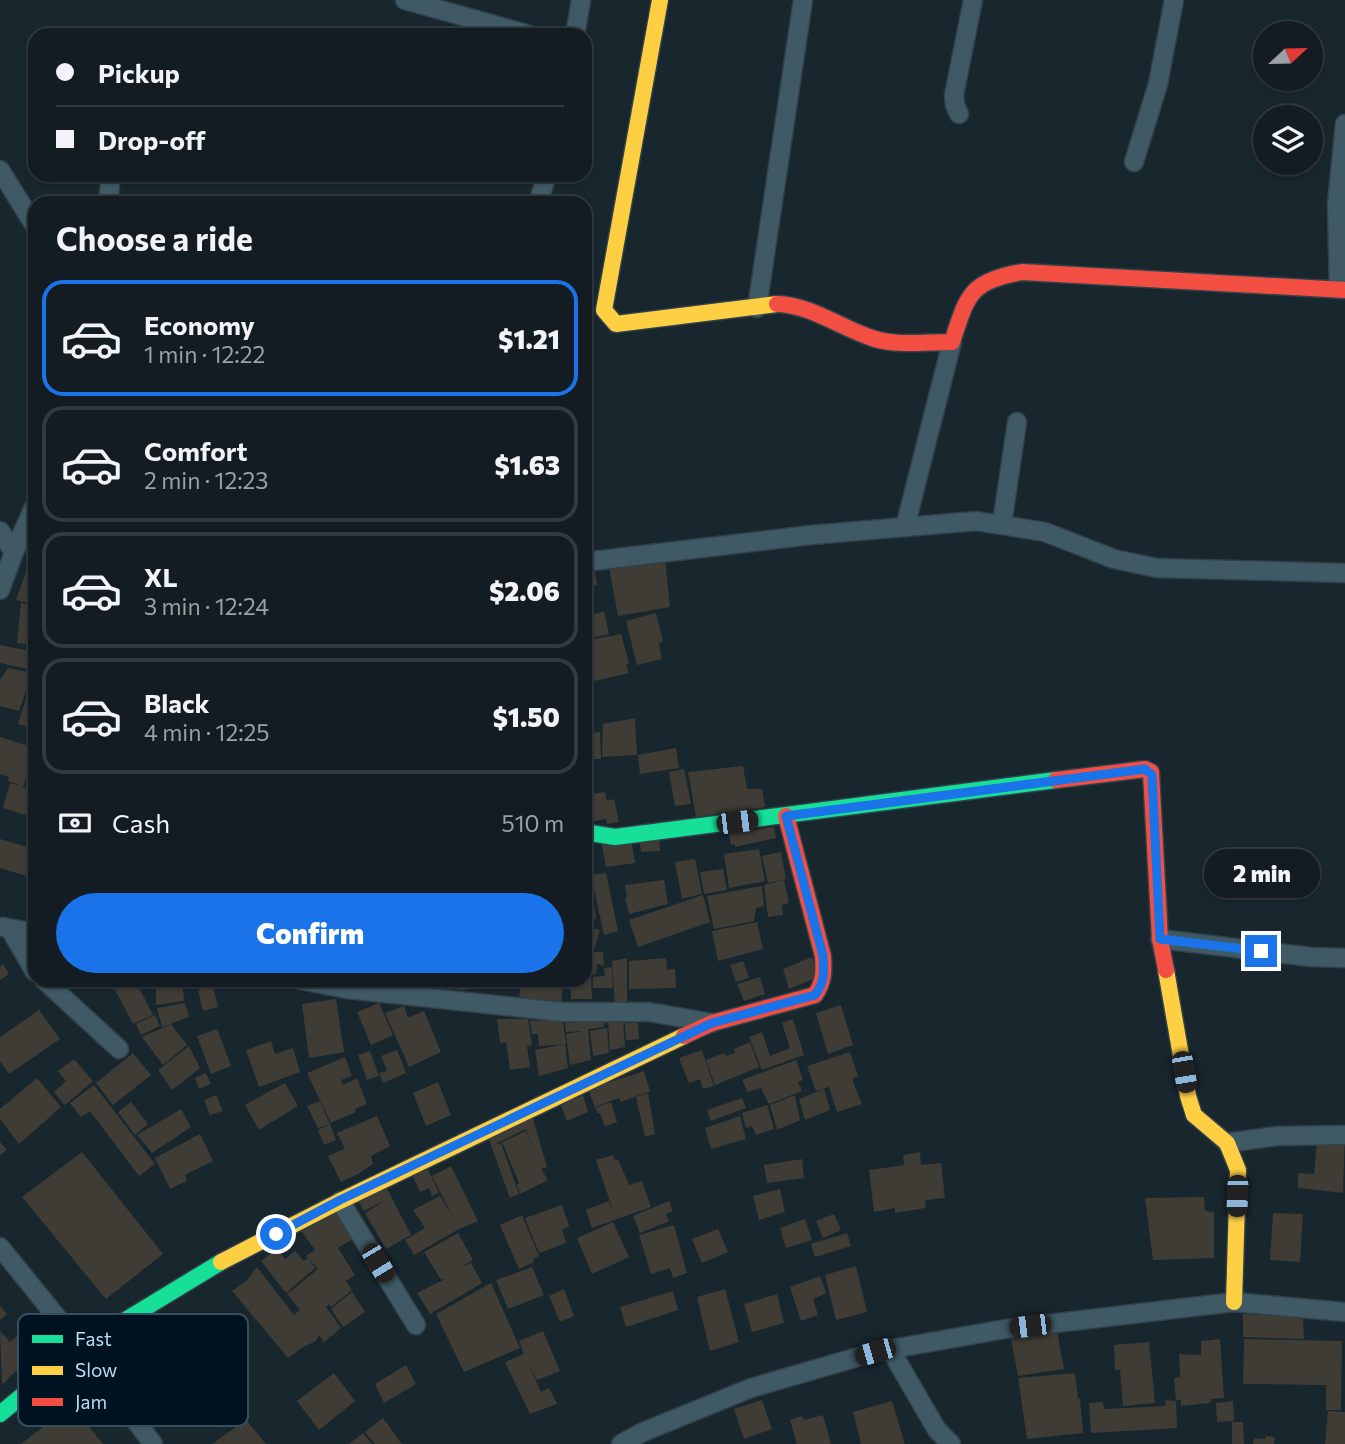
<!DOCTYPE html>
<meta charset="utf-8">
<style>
body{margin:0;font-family:Commissioner,sans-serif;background:#1f292f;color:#f1f3f6;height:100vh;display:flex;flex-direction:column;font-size:26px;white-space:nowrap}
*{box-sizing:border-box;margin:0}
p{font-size:23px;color:#9ca1a5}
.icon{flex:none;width:38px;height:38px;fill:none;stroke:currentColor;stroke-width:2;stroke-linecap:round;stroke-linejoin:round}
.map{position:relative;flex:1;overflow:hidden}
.panel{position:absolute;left:28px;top:196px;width:564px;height:791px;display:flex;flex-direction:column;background:#121c22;border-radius:21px;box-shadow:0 2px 5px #0004,0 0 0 2px #313a40}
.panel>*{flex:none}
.banner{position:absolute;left:28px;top:28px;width:564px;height:154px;border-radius:21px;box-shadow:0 2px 5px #0004,0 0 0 2px #313a40;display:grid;align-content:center;height:154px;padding:0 28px;background:#121c22}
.needle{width:46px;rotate:68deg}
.fabs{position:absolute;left:1253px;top:21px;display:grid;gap:14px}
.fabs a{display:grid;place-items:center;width:70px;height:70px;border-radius:50%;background:#121c22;box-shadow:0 2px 5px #0004,0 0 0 2px #313a40;font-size:35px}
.end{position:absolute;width:32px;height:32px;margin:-16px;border:9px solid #1a73e8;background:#fff;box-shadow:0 0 0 4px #fff}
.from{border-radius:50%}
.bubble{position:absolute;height:49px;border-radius:24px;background:#121c22;box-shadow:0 2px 5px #0004,0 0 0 2px #313a40;font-size:23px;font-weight:800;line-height:49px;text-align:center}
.car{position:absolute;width:21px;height:42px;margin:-21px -10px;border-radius:9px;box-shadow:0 0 5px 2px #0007;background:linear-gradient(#222 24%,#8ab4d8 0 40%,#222 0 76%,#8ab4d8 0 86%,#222 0)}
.banner b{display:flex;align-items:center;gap:24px;height:66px;font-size:26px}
.banner b+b{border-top:2px solid #313a40}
.banner i{width:18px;height:18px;background:#f1f3f6}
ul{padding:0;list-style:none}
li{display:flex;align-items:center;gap:21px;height:116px;margin:0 14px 10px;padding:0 14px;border:4px solid #313a40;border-radius:21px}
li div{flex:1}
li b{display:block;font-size:26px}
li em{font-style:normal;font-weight:800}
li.current{border-color:#1a73e8}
li>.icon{width:63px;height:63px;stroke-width:1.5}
h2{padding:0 28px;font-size:32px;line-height:84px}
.pay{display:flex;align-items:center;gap:18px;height:77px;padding:0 28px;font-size:26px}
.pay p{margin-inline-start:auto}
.primary-button{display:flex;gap:14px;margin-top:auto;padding:14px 28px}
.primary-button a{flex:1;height:80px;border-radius:42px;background:#1a73e8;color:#fff;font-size:28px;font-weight:800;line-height:80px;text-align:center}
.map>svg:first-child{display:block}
.building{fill:#3f3c36}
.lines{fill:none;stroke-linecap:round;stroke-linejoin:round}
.street-casing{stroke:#31414b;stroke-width:21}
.fast-casing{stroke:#31414b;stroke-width:19}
.slow-casing{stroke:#31414b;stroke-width:19}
.jam-casing{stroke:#31414b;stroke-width:19}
.street{stroke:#3f5a65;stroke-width:18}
.fast{stroke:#16e098;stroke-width:16}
.slow{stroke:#ffcf43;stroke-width:16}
.jam{stroke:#f24e42;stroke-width:16}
.route{stroke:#1a73e8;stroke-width:9}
.key{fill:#00121f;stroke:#364f5f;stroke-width:2}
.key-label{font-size:19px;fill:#b5def5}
</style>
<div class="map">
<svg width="1345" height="1444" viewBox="0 0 1345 1444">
<rect width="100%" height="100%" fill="#18262e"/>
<!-- building -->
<g class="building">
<path d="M33,553L35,554L34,604L16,600Z"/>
<path d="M665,558L670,607L618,616L609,567Z"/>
<path d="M594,565L597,585L584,587V567Z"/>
<path d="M21,603L35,606V645L17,643Z"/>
<path d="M584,611L587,617L604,611L609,634L584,640Z"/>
<path d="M656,613L663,641L659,644L662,659L637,665L626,621Z"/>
<path d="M621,634L629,663L626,664L629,673L595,681L584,641Z"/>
<path d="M0,645L35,652L33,670L0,663Z"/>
<path d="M587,667L591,681L584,684V668Z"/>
<path d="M8,668L32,673L19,711L0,706V680Z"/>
<path d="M28,692L35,693V728L18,724Z"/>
<path d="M635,718L637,755L602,757L603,724Z"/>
<path d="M600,732L601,759H584V734Z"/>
<path d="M0,737L35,748L23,787L8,781L9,777L0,774Z"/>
<path d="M676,748L679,768L640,774L638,755Z"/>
<path d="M743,766L747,789H762L765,807L696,817L688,772Z"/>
<path d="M684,769L691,804L675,806L669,772Z"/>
<path d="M10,783L35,791V818L3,808Z"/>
<path d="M605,792L607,801L614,799L619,822L607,824L606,819L584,823V795Z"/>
<path d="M774,827L776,838L735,847V844L731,845L729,834Z"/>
<path d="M659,836L660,851L641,852L639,838Z"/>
<path d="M631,838L635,863L606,867L601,840Z"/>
<path d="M0,839L34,849L27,876L0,868Z"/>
<path d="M759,849L765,881L729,888L724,854Z"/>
<path d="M781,852L786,879L768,883L762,856Z"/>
<path d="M695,859L702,894L682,899L675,862Z"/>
<path d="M35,862V879L30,878Z"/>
<path d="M723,869L727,890L704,894L700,872Z"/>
<path d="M606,873L618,931L604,935L591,875Z"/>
<path d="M664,880L668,904L629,914L625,898H627L625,885Z"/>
<path d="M784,880L789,903L782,905L783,915L768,917L764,885Z"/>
<path d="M592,886L596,919L584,921V887Z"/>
<path d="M762,886L764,906L756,908L754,921L714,929L707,896Z"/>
<path d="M703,895L710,922L638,947L629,920Z"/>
<path d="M757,922L763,949L718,961L712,931Z"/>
<path d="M584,927L600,930L594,950H584Z"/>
<path d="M584,952H603L604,966L597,964L596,974L584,973Z"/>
<path d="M812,957L818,977L789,989L783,969Z"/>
<path d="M627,958V1002L615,1003L612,961Z"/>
<path d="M666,958L667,970L675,969L676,988L629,989V961Z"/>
<path d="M743,961L749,978L736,982L730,965Z"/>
<path d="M3,964L9,974L0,980V966Z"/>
<path d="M612,967L613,988H593V977L605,976L604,968Z"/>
<path d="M760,977L765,994L744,1001L737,984Z"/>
<path d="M584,978H591L592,999H571L570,980H584Z"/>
<path d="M121,980H135L153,1015L133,1024L112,984Z"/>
<path d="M156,980H182L184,1001L156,1005Z"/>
<path d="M457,980H499V988L458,990Z"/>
<path d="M521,981L563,984L561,1004L519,1001Z"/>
<path d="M213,986L218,1007L203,1011L198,990Z"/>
<path d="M336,999L344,1052L309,1058L302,1004Z"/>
<path d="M185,1003L189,1017L162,1027L157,1008Z"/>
<path d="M379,1003L393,1035L371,1045L357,1012Z"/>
<path d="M841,1005L853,1045L828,1054L816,1013Z"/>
<path d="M404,1006L408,1018L424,1011L441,1052L409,1067L385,1013Z"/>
<path d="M39,1010L60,1039L9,1074L0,1061V1037Z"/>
<path d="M155,1015L160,1026L141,1035L136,1024Z"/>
<path d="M497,1019H528L532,1045L527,1046L530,1067L510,1070L506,1042L500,1043Z"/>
<path d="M623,1019L625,1047L610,1050L608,1021Z"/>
<path d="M793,1019L804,1055L762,1070L749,1037L762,1032L770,1056L790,1048L782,1023Z"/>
<path d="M551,1020L563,1021L566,1044L539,1046L538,1034H532L530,1021Z"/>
<path d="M604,1020V1027L588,1029L591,1060L570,1065L566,1034L583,1031L566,1032L565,1023Z"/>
<path d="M625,1023H638L639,1039L626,1040Z"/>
<path d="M171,1024L187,1045L163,1065L142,1037Z"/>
<path d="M607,1028L609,1053L593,1056L590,1031Z"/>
<path d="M217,1029L231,1066L211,1074L197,1036Z"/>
<path d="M271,1041L275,1054L293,1048L300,1072L259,1087L246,1050Z"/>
<path d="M750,1042L759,1067L715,1085L706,1060L724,1053L726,1056L735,1053L734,1049Z"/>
<path d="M565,1044L568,1068L539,1076L535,1050Z"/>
<path d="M189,1046L200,1068L172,1090L158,1070Z"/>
<path d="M397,1050L406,1073L383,1083L379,1073L387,1071L381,1056Z"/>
<path d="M702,1050L714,1086L703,1089L700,1079L689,1083L679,1058Z"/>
<path d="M370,1051L379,1076L367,1080L358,1055Z"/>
<path d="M850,1052L858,1076L852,1079L862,1104L837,1112L829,1087L816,1091L807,1066Z"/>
<path d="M133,1053L151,1075L113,1105L96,1083Z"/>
<path d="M345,1057L352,1076L341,1080L343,1085L357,1078L367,1104L355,1109L356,1112L331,1123L307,1073Z"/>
<path d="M74,1059L93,1081L65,1105L54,1092L66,1081L58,1071Z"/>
<path d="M796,1060L803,1080L798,1082L802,1091L769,1104L761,1088L748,1092L742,1080Z"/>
<path d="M644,1071L650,1091L621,1102L619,1098L595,1107L588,1089Z"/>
<path d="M206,1073L211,1084L199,1089L195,1078Z"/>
<path d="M37,1078L61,1107L19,1144L0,1119V1109Z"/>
<path d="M438,1082L451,1115L426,1126L413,1093Z"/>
<path d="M285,1083L298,1106L259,1130L245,1105Z"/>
<path d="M94,1085L155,1164L139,1176L90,1111L81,1117L70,1103Z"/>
<path d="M824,1089L830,1110L805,1120L799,1099Z"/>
<path d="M648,1093L655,1134L645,1137L636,1097Z"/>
<path d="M216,1095L223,1111L210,1115L204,1100Z"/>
<path d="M583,1095L588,1112L567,1121L561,1105Z"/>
<path d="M795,1095L800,1120L777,1130L770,1105Z"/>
<path d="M742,1098L746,1108L711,1121L707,1110Z"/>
<path d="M320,1101L330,1124L318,1128L307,1106Z"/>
<path d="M131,1102L148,1124L135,1135L118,1112Z"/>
<path d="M611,1102L617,1122L605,1126L600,1113H598L595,1108Z"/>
<path d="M767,1105L774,1129L756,1135L752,1126L746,1128L742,1113Z"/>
<path d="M181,1109L191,1127L152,1153L137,1135Z"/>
<path d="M532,1115L547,1167L541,1169L548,1180L520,1194L517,1184L519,1183L502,1142L526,1131L534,1148L526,1129L495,1144L501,1143L519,1194L510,1198L488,1137Z"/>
<path d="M377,1116L390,1146L371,1156L373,1164L358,1174L337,1133Z"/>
<path d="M740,1116L746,1139L711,1149L705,1128Z"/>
<path d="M330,1124L336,1140L324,1145L318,1130Z"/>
<path d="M1345,1129L1343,1193L1298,1188V1173L1314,1174L1318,1130Z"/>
<path d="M200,1134L213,1161L185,1175L187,1181L170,1189L155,1158Z"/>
<path d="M0,1142L7,1150L0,1155Z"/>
<path d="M346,1148L358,1174L341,1182L328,1156Z"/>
<path d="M82,1152L163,1254L106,1299L22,1197Z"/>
<path d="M920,1152L921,1165L941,1163L945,1198L926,1200L925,1208L895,1213V1208L874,1212L869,1170L904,1165L903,1155Z"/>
<path d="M613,1155L615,1161L618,1159L629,1185L642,1181L651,1207L592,1228L586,1210L609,1201L615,1216L596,1160Z"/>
<path d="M802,1159L804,1178L767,1183L764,1165Z"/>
<path d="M426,1165L439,1193L432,1196L429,1188L420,1192L411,1172Z"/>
<path d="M451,1166L478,1221L459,1229L414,1255L405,1240L425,1228L413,1210L440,1196L453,1217L432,1176Z"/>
<path d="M385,1185L411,1235L386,1249L365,1213L386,1200L364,1211L357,1198Z"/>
<path d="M780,1189L785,1212L759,1220L753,1196Z"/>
<path d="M1204,1197L1205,1211L1214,1212V1258L1153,1260L1145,1198Z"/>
<path d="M669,1201L673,1211L666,1214L669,1221L640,1233L633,1216Z"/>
<path d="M562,1205L569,1226L562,1230L566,1243L539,1253L525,1218Z"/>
<path d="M342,1208L359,1235L338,1248L355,1275L346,1281L352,1290L331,1307L329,1304L326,1307L341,1328L324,1342L319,1335L316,1341L303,1347L288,1358L232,1291L247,1280L257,1267L294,1315L300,1310L287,1294L318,1269L306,1256L315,1250L300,1229Z"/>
<path d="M1273,1213L1303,1214L1300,1262L1270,1260Z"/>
<path d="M834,1214L841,1230L823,1238L816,1221Z"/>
<path d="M522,1215L539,1256L533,1259L534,1262L519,1269L500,1225Z"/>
<path d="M805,1219L812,1240L786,1248L780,1228Z"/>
<path d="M613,1222L629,1257L592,1274L577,1238Z"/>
<path d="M674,1225L687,1273L673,1278L670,1268L651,1274L639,1235Z"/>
<path d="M718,1229L728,1252L702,1263L692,1239Z"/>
<path d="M458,1233L473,1260L461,1267L471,1263L482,1283L430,1314L417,1293L443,1280V1278L441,1280L424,1252Z"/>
<path d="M847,1233L851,1246L815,1257L811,1244Z"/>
<path d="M277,1249L285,1259L295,1251L304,1261L308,1258L315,1268L286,1293L261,1261Z"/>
<path d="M856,1266L867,1312L836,1320L825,1275Z"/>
<path d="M532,1267L544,1295L508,1309L496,1280Z"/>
<path d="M820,1276L826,1293L813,1299L818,1315L801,1321L790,1287Z"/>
<path d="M491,1283L520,1348L464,1372L436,1314Z"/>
<path d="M564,1289L574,1316L560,1322L549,1296Z"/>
<path d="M725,1289L739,1342L710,1351L697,1297Z"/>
<path d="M673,1291L678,1310L626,1327L620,1307Z"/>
<path d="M352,1292L365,1312L343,1327L331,1309Z"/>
<path d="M777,1294L784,1323L752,1332L744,1304Z"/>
<path d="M0,1306L7,1314L0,1320Z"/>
<path d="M1243,1314L1303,1317L1304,1339L1243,1337Z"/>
<path d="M0,1331L10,1342L17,1336L30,1357L2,1385Z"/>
<path d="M543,1331L560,1371L537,1380L528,1363L541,1392L549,1388L557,1404L530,1414L505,1362L524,1354L519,1341Z"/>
<path d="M1057,1331L1064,1369L1018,1376L1011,1339Z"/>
<path d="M1220,1339L1224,1398L1211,1399L1210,1403L1181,1406V1400H1176L1174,1378L1180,1377L1179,1354L1201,1355V1341Z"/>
<path d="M1244,1339L1342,1341L1341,1410H1326V1385L1243,1384Z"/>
<path d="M1149,1342L1155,1403L1123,1406L1120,1370H1115L1114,1345Z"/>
<path d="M406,1365L416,1384L384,1403L375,1384Z"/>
<path d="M334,1373L355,1401L319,1430L297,1401Z"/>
<path d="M1075,1373L1078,1399L1080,1398L1083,1433L1027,1439L1018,1378Z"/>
<path d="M762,1400L772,1429L744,1439L734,1409Z"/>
<path d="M1165,1400L1176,1401L1177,1428L1091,1433L1089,1403L1103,1402L1104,1409L1166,1406Z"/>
<path d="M892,1401L905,1444H861L853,1412Z"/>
<path d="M1233,1401L1234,1421L1217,1422L1216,1403Z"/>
<path d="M72,1405L103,1444H21Z"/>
<path d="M1328,1411L1345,1412V1444H1325Z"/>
<path d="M823,1415L831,1444H797L790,1420L802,1416L804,1420Z"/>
<path d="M383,1418L402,1444H375L365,1432Z"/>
<path d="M246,1420L266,1444H212Z"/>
<path d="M1232,1422H1243L1244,1444H1232Z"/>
<path d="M363,1433L372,1444H349Z"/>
<path d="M1266,1436L1275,1437L1274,1444H1253L1254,1438L1265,1439Z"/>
</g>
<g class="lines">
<defs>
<g id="street">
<path d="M405,0L530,35"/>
<path d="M575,35L581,0"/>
<path d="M959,114L955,105L954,95L973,0"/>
<path d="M1134,162L1158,84L1174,0"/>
<path d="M0,170L35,226"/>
<path d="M108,203L111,175"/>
<path d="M538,203L547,175"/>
<path d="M1339,289L1337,204L1345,124"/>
<path d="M757,308L803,0"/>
<path d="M1002,524L1017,422"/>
<path d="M905,527L952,342"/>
<path d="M0,531L14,552L0,590"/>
<path d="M14,552L35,505"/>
<path d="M584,562L811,535L976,521L1045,532L1114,559L1157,568L1345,573"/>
<path d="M3,927L35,933"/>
<path d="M10,929L35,972"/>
<path d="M1160,939L1311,957L1345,958"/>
<path d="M44,980L119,1049"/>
<path d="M300,980L347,989L562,1012H649L712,1023"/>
<path d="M1227,1143L1277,1136L1345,1135"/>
<path d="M340,1201L416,1325"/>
<path d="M0,1247L81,1347L153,1444"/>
<path d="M890,1349L937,1430L951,1444"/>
<path d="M621,1444L643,1432L751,1388L875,1352L1005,1329L1234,1302L1345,1312"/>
</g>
<g id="fast">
<path d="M584,832L615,837L1056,780"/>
<path d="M0,1414L81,1347L221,1262"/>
</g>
<g id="slow">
<path d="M660,0L604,310L616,324L777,304"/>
<path d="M1166,970L1188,1096L1194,1115L1227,1143L1238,1170L1234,1302"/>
<path d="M221,1262L340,1201L684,1036"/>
</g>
<g id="jam">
<path d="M777,304C812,305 842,329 875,339C900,346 926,342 952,342C968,294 969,282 1022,272L1345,290"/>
<path d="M1056,780L1145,769L1151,772L1160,939L1166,970"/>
<path d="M684,1036L712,1023L815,995C824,982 824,971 823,956L786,816"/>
</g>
</defs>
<!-- street casing -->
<use href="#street" class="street-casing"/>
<!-- fast casing -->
<use href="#fast" class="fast-casing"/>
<!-- slow casing -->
<use href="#slow" class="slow-casing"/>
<!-- jam casing -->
<use href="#jam" class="jam-casing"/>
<!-- street -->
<use href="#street" class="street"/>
<!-- fast -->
<use href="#fast" class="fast"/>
<!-- slow -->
<use href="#slow" class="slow"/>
<!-- jam -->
<use href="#jam" class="jam"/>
</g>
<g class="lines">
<!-- route -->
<path class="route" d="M276,1234L340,1200L712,1023L815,995C825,982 824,972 823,956L786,816L1145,769L1152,775L1160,939L1261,951"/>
</g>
<!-- legend -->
<rect x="18" y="1314" width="230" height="112" rx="10" class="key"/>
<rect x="32" y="1335" width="31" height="8" fill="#16e098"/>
<rect x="32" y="1366" width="31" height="9" fill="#ffcf43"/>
<rect x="32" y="1398" width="31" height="8" fill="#f24e42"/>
<g class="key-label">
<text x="75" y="1346">Fast</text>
<text x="75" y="1377">Slow</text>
<text x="75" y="1409">Jam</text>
</g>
</svg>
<div class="fabs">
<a><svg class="needle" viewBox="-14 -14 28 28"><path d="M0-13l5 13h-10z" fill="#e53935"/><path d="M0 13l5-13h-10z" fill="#9ca1a5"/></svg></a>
<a><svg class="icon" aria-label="layers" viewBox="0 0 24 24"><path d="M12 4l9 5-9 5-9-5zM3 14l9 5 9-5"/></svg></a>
</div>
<i class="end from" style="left:276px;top:1234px"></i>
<i class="end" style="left:1261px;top:951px"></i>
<div class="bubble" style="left:1204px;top:849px;width:116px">2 min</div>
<i class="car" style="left:737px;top:822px;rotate:83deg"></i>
<i class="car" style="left:1184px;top:1072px;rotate:170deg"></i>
<i class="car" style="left:1237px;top:1196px;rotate:182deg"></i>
<i class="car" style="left:378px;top:1263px;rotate:149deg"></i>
<i class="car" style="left:1030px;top:1326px;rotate:263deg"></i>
<i class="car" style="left:875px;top:1352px;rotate:254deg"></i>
<div class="banner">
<b><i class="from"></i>Pickup</b>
<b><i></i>Drop-off</b>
</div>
<section class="panel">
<h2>Choose a ride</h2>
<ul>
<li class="current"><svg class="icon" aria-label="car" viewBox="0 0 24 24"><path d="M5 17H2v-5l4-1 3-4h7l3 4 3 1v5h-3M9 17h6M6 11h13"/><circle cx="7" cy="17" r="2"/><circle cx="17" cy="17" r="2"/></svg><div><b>Economy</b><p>1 min · 12:22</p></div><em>$1.21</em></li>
<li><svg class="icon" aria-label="car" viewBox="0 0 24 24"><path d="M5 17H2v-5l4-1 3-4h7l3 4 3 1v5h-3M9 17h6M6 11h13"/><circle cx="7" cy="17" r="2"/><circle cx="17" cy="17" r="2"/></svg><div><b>Comfort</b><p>2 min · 12:23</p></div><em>$1.63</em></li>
<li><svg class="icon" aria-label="car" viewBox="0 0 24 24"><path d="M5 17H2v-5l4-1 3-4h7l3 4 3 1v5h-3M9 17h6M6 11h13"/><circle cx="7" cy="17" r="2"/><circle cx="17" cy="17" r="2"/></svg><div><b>XL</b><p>3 min · 12:24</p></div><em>$2.06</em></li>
<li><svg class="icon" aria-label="car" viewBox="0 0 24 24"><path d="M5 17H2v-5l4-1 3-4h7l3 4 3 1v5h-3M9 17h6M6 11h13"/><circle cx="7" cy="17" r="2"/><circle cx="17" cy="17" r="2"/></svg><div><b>Black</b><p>4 min · 12:25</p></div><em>$1.50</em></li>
</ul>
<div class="pay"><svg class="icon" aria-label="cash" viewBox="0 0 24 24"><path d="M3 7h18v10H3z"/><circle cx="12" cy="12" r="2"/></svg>Cash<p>510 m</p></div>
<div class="primary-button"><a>Confirm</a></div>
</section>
</div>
